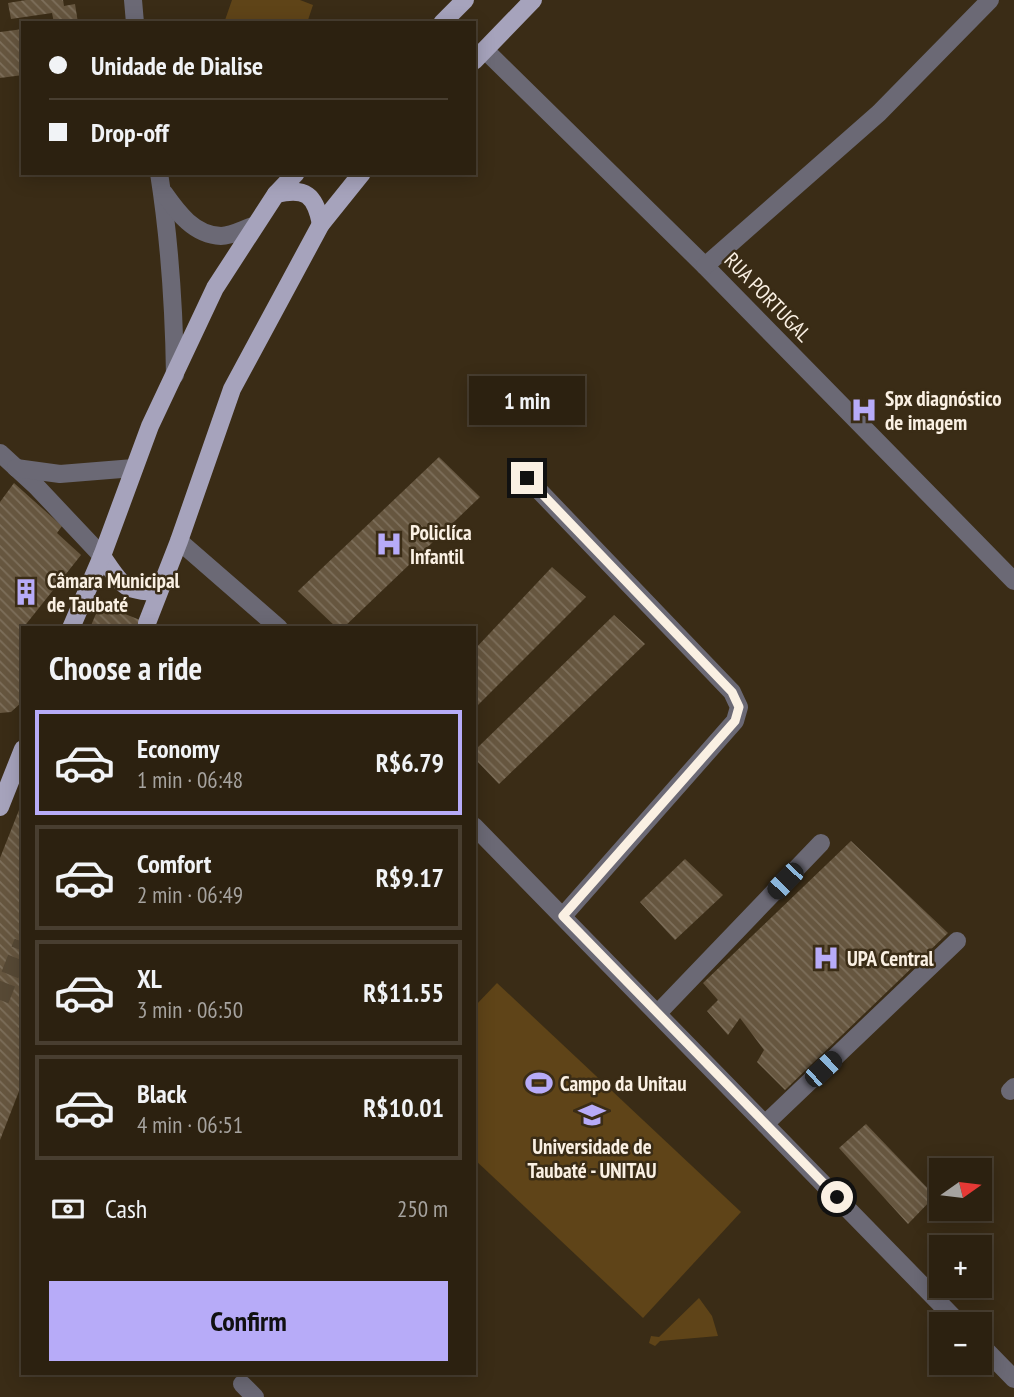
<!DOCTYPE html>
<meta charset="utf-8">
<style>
body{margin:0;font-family:"PT Sans Narrow",sans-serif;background:#382e1e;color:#f1f3f6;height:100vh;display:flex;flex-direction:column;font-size:26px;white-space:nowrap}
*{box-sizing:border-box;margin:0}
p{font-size:23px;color:#a6a39f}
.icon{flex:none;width:38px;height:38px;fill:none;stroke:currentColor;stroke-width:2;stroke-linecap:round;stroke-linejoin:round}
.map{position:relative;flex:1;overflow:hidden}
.side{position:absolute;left:21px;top:626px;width:455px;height:749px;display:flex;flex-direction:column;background:#2c2110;border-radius:0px;box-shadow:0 4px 18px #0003,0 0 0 2px #483e30}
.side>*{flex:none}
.top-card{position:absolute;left:21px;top:21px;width:455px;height:154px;border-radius:0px;box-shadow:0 4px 18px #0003,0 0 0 2px #483e30;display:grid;align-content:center;height:154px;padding:0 28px;background:#2c2110}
.needle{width:46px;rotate:76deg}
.tools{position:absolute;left:929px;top:1158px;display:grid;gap:14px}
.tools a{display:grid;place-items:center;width:63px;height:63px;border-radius:0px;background:#2c2110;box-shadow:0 4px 18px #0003,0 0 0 2px #483e30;font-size:35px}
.end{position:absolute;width:32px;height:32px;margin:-16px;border:9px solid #faf0e3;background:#111;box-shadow:0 0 0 4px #111}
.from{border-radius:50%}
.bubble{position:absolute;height:49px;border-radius:0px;background:#2c2110;box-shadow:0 4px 18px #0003,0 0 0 2px #483e30;font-size:23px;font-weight:600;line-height:49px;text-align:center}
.car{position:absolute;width:21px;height:42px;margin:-21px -10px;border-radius:9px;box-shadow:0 0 5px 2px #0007;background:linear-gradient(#222 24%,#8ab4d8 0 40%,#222 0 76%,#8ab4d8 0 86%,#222 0)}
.top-card b{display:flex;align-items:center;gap:24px;height:66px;font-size:26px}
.top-card b+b{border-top:2px solid #483e30}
.top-card i{width:18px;height:18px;background:#f1f3f6}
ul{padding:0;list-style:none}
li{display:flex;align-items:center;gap:21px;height:105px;margin:0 14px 10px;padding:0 14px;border:4px solid #483e30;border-radius:0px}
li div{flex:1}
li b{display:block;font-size:26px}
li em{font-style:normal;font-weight:600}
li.on{border-color:#b7abf8}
li>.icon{width:63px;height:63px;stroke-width:1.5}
h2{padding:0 28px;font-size:32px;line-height:84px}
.pay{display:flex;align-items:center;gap:18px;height:77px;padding:0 28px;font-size:26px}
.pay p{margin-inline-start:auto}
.primary-button{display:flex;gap:14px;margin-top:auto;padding:14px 28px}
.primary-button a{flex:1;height:80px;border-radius:0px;background:#b7abf8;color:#111;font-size:28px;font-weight:600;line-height:80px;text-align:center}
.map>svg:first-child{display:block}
.green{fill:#5f4418}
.building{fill:url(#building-back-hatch)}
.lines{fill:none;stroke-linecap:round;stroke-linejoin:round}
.major-tunnel{stroke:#574935;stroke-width:18;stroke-dasharray:18 9;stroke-linecap:butt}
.minor{stroke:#6b6975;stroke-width:18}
.major{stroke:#a6a3bc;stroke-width:18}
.route{stroke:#faf0e3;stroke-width:9}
.labels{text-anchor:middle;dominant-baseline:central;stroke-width:5;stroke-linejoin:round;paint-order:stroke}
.street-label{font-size:21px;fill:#faf0e3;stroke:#3a2c16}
.poi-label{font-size:21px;font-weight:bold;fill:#faf0e3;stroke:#3a2c16;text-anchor:start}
</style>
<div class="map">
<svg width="1014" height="1397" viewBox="0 0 1014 1397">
<defs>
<pattern id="building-back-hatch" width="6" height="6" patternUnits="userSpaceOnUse" patternTransform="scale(1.75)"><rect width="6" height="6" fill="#66563f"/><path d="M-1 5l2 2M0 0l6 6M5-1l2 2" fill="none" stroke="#7d6f5b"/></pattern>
</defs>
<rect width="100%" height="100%" fill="#3a2c16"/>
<!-- green -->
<g class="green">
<path d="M232,0H300L313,5L307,23H224Z"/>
<path d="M497,983L741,1212L643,1318L474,1159V1007Z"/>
<path d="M699,1298L712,1316L718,1336L660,1341L655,1346L649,1343L651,1336L659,1337Z"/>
</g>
<!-- building -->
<g class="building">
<path d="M26,0H63L64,6L75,4L78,23H54L52,13L11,19L8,3Z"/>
<path d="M23,29V75L0,78V32Z"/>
<path d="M439,457L480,497L343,628H337L298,591Z"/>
<path d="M14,483L62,526L57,533L81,555L23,628V701L11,712L0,713V502Z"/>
<path d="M552,567L586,597L474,709V650Z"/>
<path d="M100,604L160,628H90Z"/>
<path d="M614,615L645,644L499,784L474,758V751Z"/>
<path d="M23,800V1081L0,1140V858Z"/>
<path d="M851,841L948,933L785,1090L757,1062L764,1050L740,1018L728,1035L707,1011L718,1000L703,983Z"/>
<path d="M685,859L723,895L675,940L640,902Z"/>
<path d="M866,1124L935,1196L908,1224L839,1148Z"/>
</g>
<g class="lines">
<!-- major-tunnel -->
<path class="major-tunnel" d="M0,1000L23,942"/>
<!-- minor -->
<g class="minor">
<path d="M133,0L135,23"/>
<path d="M485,50L705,266L1014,581"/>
<path d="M159,173C170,243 174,304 175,375"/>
<path d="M164,193C178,213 194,235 221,236C231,236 244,229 253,226"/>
<path d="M705,266L879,113L990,0"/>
<path d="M0,453L36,486L102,556"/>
<path d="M16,468L60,474L134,468"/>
<path d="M527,478L732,692L739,707L735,721L563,916"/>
<path d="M179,541L279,628"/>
<path d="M474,826L961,1325"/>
<path d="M658,1013L821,843"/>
<path d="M1010,1091L1014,1087"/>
<path d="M765,1124L957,941"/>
<path d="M980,1344L1014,1379"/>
<path d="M242,1384L255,1397"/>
</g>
<!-- major -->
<g class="major">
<path d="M442,23L465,0"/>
<path d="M474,61L533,0"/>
<path d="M276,194C306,187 315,195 321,224"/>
<path d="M102,556C122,585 122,591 158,592"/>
<path d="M147,623L179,541L232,389L321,224L362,173"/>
<path d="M71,628L102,556L150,426L215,288L276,194L296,173"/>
<path d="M0,807L23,749"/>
</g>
</g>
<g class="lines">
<!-- route -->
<path class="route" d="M527,478L732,692L739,707L735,721L563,916L837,1197"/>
</g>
<!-- icons -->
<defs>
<symbol id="hospital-bare" viewBox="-9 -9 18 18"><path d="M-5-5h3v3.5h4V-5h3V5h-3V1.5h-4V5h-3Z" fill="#b7abf8" stroke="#3a2c16" stroke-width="2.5" paint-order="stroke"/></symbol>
<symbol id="building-bare" viewBox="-9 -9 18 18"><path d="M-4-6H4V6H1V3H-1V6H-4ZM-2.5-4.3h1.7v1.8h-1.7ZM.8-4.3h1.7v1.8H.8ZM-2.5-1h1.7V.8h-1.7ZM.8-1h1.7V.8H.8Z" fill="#b7abf8" stroke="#3a2c16" stroke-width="2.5" paint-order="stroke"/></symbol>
<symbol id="stadium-bare" viewBox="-9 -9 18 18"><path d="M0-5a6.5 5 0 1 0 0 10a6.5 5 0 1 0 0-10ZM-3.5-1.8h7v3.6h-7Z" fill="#b7abf8" stroke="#3a2c16" stroke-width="2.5" paint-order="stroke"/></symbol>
<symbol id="university-bare" viewBox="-9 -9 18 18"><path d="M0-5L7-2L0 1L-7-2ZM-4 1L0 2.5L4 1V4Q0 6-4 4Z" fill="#b7abf8" stroke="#3a2c16" stroke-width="2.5" paint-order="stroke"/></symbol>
</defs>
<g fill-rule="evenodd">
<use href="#hospital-bare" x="845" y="391" width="38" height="38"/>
<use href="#hospital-bare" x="370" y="525" width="38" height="38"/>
<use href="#building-bare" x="7" y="573" width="38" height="38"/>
<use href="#hospital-bare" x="807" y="939" width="38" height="38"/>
<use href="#stadium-bare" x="520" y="1064" width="38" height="38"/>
<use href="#university-bare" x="573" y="1096" width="38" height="38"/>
</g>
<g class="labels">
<!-- street labels -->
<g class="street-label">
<text transform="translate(768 297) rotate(46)">RUA PORTUGAL</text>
</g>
<!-- poi labels -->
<g class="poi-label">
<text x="885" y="398">Spx diagnóstico<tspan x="885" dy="24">de imagem</tspan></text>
<text x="410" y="532">Policlíca<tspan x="410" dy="24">Infantil</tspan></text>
<text x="47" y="580">Câmara Municipal<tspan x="47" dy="24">de Taubaté</tspan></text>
<text x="847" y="958">UPA Central</text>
<text x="560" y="1083">Campo da Unitau</text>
<text x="592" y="1146" text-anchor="middle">Universidade de<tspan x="592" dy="24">Taubaté - UNITAU</tspan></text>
</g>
</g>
</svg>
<div class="tools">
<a><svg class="needle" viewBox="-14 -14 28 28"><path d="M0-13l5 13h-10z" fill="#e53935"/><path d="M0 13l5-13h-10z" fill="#a6a39f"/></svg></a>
<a>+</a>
<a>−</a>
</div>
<i class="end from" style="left:837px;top:1197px"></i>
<i class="end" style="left:527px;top:478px"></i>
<div class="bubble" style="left:469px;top:376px;width:116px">1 min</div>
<i class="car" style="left:785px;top:881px;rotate:224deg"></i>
<i class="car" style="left:823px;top:1069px;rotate:47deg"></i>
<div class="top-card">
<b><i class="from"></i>Unidade de Dialise</b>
<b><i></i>Drop-off</b>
</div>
<section class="side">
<h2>Choose a ride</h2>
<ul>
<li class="on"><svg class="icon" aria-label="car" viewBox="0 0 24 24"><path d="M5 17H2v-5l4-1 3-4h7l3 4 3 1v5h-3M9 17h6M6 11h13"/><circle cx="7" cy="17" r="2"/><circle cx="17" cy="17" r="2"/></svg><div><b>Economy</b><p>1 min · 06:48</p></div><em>R$6.79</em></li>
<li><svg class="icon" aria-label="car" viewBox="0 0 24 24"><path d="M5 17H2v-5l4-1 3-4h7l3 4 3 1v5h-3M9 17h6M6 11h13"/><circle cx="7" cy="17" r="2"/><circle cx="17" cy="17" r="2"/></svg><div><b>Comfort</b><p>2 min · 06:49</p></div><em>R$9.17</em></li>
<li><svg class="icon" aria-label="car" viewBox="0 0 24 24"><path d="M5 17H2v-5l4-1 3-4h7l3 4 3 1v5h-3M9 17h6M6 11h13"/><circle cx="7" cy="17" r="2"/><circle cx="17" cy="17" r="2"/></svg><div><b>XL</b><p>3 min · 06:50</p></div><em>R$11.55</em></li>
<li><svg class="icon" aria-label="car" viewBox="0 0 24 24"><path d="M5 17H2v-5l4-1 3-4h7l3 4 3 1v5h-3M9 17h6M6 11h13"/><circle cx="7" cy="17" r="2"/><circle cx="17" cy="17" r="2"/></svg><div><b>Black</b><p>4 min · 06:51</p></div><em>R$10.01</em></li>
</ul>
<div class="pay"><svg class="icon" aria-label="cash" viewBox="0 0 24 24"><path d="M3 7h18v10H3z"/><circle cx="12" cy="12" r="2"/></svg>Cash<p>250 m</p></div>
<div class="primary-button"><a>Confirm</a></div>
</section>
</div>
